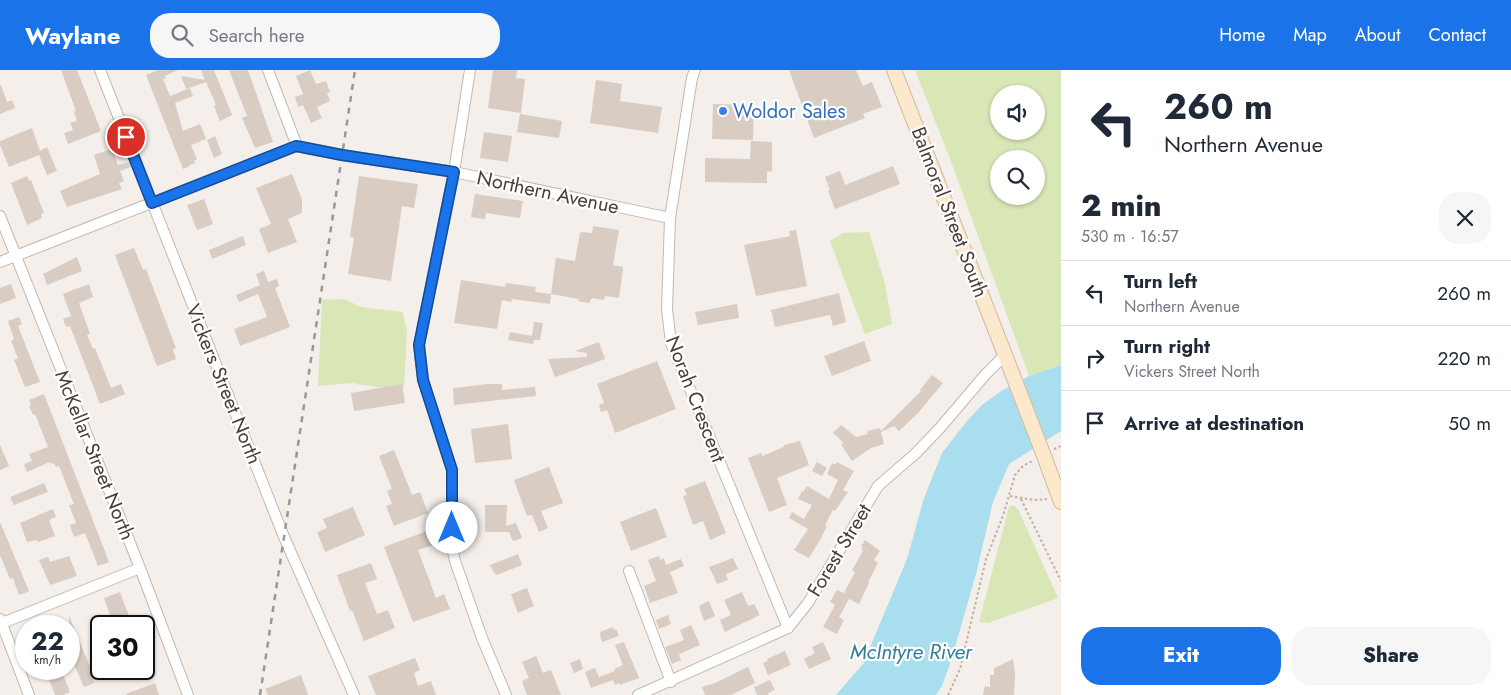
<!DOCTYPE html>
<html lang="en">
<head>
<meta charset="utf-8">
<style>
	:root { --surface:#fff; --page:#f6f6f7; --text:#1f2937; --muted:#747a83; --line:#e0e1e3; --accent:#1a73e8 }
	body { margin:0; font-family:Jost,sans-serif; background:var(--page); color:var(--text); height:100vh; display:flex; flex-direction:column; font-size:19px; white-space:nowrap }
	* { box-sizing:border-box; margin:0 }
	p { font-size:16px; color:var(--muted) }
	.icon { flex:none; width:28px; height:28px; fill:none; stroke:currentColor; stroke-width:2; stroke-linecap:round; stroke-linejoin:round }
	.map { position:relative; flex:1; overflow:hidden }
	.panel { display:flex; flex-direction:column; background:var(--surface); width:450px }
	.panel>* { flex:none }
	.guide { background:#fff; color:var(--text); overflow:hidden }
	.buttons { position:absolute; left:990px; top:15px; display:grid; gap:10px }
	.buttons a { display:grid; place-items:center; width:55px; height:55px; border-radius:50%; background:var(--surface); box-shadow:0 1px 4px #0004; font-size:25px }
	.speed { position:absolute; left:15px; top:545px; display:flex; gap:10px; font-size:25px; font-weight:700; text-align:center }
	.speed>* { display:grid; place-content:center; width:65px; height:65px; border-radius:50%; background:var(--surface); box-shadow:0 1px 4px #0004; line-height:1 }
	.speed small { font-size:12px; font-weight:400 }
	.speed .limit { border:2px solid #111; border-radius:8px; background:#fff; color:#111 }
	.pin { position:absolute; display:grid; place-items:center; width:42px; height:42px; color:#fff; margin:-21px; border:2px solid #fff; border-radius:50%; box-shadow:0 1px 5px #0007 }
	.me { position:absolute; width:55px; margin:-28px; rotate:0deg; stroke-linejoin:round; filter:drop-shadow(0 0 4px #0008) }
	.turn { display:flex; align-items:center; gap:18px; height:105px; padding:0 20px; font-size:22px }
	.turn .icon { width:65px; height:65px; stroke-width:2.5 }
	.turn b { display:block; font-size:35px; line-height:42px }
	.round { display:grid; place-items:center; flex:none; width:52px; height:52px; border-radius:20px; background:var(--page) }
	.headline { display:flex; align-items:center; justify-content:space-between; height:85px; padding:0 20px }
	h1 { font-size:30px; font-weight:800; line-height:38px }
	.action { display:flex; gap:10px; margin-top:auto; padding:10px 20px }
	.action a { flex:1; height:58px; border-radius:20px; background:var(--accent); color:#fff; font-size:20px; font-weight:800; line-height:58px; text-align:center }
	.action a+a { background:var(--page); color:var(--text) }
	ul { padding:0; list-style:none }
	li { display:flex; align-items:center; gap:15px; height:65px; padding:0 20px; border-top:1px solid var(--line) }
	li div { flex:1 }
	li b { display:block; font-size:19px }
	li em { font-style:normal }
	header { display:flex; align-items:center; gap:30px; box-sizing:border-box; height:70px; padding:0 25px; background:var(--accent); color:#fff }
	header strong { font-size:24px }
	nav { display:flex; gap:28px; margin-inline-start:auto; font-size:18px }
	.search { width:350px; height:45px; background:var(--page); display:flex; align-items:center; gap:12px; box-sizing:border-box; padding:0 18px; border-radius:20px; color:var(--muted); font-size:19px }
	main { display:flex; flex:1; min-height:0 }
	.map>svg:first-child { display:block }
	.green { fill:#d9e6b5; fill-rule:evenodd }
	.water { fill:#a9deee }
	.building { fill:#d8ccc3 }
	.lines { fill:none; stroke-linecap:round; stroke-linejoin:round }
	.street-casing { stroke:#c3b8b0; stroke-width:12 }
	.secondary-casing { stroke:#d2ba9b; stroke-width:16 }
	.path { stroke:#c1af9f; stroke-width:2; stroke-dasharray:2.5 2.5; stroke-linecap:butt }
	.street { stroke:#fff; stroke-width:10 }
	.secondary { stroke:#fce8cc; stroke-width:14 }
	.rail { stroke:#989898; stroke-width:2.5; stroke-dasharray:6 6; stroke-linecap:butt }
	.secondary-bridge-casing { stroke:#d2ba9b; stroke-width:16; stroke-linecap:butt }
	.secondary-bridge { stroke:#fce8cc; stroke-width:14 }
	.route-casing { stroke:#114b97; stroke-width:12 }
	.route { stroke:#1a73e8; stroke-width:9 }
	.shop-dot { fill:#3f7fe0; stroke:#fff; stroke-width:2 }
	.labels { text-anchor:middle; stroke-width:4.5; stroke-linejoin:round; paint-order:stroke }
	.shop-label { font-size:20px; fill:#366cbe; stroke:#fff; text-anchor:start }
	.street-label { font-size:20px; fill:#483f38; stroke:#fff }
	.water-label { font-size:21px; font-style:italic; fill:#307f98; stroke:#fff }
</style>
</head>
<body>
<header>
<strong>Waylane</strong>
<div class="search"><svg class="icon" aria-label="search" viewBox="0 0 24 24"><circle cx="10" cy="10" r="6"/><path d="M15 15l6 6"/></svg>Search here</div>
<nav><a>Home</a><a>Map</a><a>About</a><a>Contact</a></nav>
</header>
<main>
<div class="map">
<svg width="1061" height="625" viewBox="0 0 1061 625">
	<rect width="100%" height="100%" fill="#f4efea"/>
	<path class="green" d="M915 0H1061V295L1029 306 949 86ZM999 24H1036V61H999ZM999 89H1036V126H999Z
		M869 162 885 214 892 254 865 264 830 171 843 163Z
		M344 229 361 237 403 242 407 262 404 317 396 320 352 313 318 316 322 230Z
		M1013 435 1018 439 1058 528 988 553 979 552 1009 437Z"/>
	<path class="water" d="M1061 295V361L1009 394 993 432 976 504 951 591 942 616 936 625H836L863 594 907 489 924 428 942 383 967 351 982 335 1001 321 1029 306Z"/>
	<path class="building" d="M61 0H77L101 61 68 74 64 63 73 60 70 53 77 51 74 42 76 41Z
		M158 0H178L165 6 166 8 163 9 170 26 190 18 193 26 175 33 183 61 200 54 206 69 191 75 197 89 194 91 195 93 189 95 190 96 183 99 146 5Z
		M201 0H214L232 45 220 51 214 36 216 35 206 12 186 19 181 6 205 10Z
		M229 0H248L273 72 255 78 242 48 247 46Z
		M310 0 316 14 326 11 330 22 327 23 330 31 317 37 322 48 311 53 303 35 298 37 295 27 303 24 296 6Z
		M493 0H517L516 8 525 9 521 43 488 38Z
		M789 0H856L863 16 872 12 882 37 863 44 865 48 814 68Z
		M596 10 622 14 620 31 662 37 658 63 590 53Z
		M1 15 7 32 12 30 15 38 0 44V16Z
		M713 34 754 35 753 70 712 69Z
		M520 44 562 51 559 68 517 62Z
		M32 58 40 81 47 77 57 101 47 105 39 85 9 97 0 75V71Z
		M484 62 512 66 508 92 480 88Z
		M215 66 222 84 214 88 207 70Z
		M751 71 772 72V102L767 101V113L705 112V88L750 89Z
		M112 79 118 95 129 92 131 97 120 101 124 111 119 113 122 119 67 137 60 121 100 104 94 85Z
		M893 96 900 114 835 139 828 121 830 120 825 107 840 101 845 115Z
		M292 104 302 129V143L288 149 297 172 268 183 259 159 271 154 256 118Z
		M27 106 29 111 31 110 44 143 41 144 42 148 27 155 11 113Z
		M359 106 418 114 414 138 402 136 391 211 348 204 354 168 350 167Z
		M475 124 523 131 520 148 486 143 485 149 471 147Z
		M204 129 213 154 197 160 187 135Z
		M593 156 619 160 613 195 623 197V199L619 228 605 226 604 230 592 228 589 233 578 231 579 229 551 224 550 234 512 229 511 232 502 230 497 259 454 253 461 210 505 217 506 213 536 217 535 222 551 224 556 188 575 191 580 163 582 162 592 163Z
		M796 160 807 216 756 226 744 175 790 166 789 161Z
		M243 166 246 175 212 189 209 180Z
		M134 178 143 200 146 199 176 278 173 280 176 289 157 296 115 185Z
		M77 187 82 201 47 215 43 204Z
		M264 201 268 212 277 209 279 216 275 218 290 257 240 276 234 259 267 247 258 224 239 232 236 225 260 215 256 204Z
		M11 214 16 228 0 234V218Z
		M89 214 93 227 79 233 90 264 87 265 93 279 95 278 111 318 121 314 125 324 100 334 70 256 66 257 63 249 71 246 63 224Z
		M839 223 846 252 833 256 830 245 775 257 771 240Z
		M737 234 739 248 698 255 695 242Z
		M19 247 22 254 18 256 40 312 25 317 14 290 18 288 11 271 14 269 8 251Z
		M534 252 543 253 540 270H534L533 274 508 270 510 262 532 266Z
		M864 271 871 291 832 306 824 286Z
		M599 272 605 289 555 307 548 289 587 287V283L575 281Z
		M657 291 676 339 615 363 607 340 601 342 599 335 604 333 597 314Z
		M932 305 943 313 918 343 899 361 894 356 881 362 884 374 871 378 852 391 841 374 844 373 833 363 841 355 856 367 868 364 867 361 880 358 881 361 922 320 919 321Z
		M402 314 405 333 354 341 351 323Z
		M488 314H502V320L535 317 536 326 454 335 453 319 454 318Z
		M44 324 109 492 98 496 85 463 74 467 70 455 76 453 69 435 74 434 59 396 56 397 54 393 51 394 50 392 27 402 24 394 32 391 29 384 48 377 35 344 33 345 29 336 31 335 29 330Z
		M508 354 512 389 475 393 471 359Z
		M800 371 809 395 777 408 787 435 769 442 748 388 761 383 762 386 784 377V375Z
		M0 375 9 396 0 400Z
		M394 380 412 425 420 422 428 443 394 456 386 436 392 434 387 421 392 419 379 386Z
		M817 392 827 398 822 406 812 401Z
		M837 392 854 401 843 420 848 422 835 441 833 440 825 455 827 456 821 468 809 488 794 480 808 459 789 448 792 442 804 449 812 435 798 429 802 421 803 422 807 416 829 429 838 410 827 404 832 393 835 395Z
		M549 397 563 433 541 441 548 458 539 462 532 445 527 446 514 410Z
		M705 411 726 463 710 470 703 451 693 455 683 426 687 425 684 419Z
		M44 413 48 422 14 435 10 427Z
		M485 435H507L506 456 516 453 522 468 513 471 509 462H485Z
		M353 437 365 465 325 482 317 462 327 458 323 449Z
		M656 438 667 467 631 481 620 452Z
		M53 439 56 447 49 450 55 466 38 472 37 470 27 472 20 453Z
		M0 452 29 521 19 525 13 508 10 509 0 485Z
		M427 461 433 475 418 480 436 528 444 524 450 539 413 552 384 477Z
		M865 470 880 481 874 490 878 493 868 512 869 513 859 534 849 529 839 547 844 550 837 564 823 557 835 535 830 532 837 520 844 523 855 502 852 500 863 481 861 479 863 477 861 476Z
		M518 484 522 495 497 505 494 503 490 495Z
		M69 486 77 506 50 515 39 490 48 487 50 492Z
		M659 486 660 490 664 488 666 495 681 489 684 496 670 502 678 523 650 533 644 516 656 511 648 490Z
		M733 488 738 499 726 504 728 510 717 514 709 497Z
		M371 493 377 509 365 513 377 544 388 540 395 558 364 571 352 540 350 541 337 505Z
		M527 518 534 536 518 543 511 524Z
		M120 522 122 528 133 556H114L104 528Z
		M742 522 748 536 754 534 760 545 725 562 720 550 731 545 724 530Z
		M709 531 715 546 704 551 699 536Z
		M668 545 671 554 659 559 656 550Z
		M69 546 91 599 89 600 94 613 84 617 74 594 76 593 69 574Z
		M691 555 700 575 679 584 681 590 672 594 665 577 684 570 680 560Z
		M613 557 614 560 616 559 619 566 602 572 600 565H601L600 562Z
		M624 572 639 608 620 615 619 613 615 615 613 610 591 618 585 602 595 598 599 607 615 601 614 599 623 595 615 575Z
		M823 572 831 589 809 599 804 589 815 583 812 577Z
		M785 581 791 595 768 605 763 593 768 591 767 589Z
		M536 586 543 603 551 600 561 625H527L522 611 529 608 522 592Z
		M415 588 420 600 414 603 418 616 431 611 436 625H376L368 606Z
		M580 589 583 599 574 603 570 593Z
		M1013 589 1015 604 1014 625H983L985 616 990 617V605H994V598Z
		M748 597 755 613 731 625H705L702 617 715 613Z
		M45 599H61L70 622 63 625H55Z
		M301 605 308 625H268L265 619Z
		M770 610 775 620 768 623 769 625H757L754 617Z
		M155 613 159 625H126V624Z"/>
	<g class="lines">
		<g class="street-casing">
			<path id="street" d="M100 0 284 467 354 625
				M268 0 297 76
				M470 0 454 102 419 275 423 310 452 400V477L455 491 482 568 506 625
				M695 0 692 8 670 148 667 239 671 273 788 558
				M0 146 140 498 188 625
				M0 192 297 76 342 85 454 102 670 148
				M629 501 671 612
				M0 549 29 625
				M0 554 140 498
				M638 625 788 558 808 533 878 416 915 384 940 358 985 305 1005 285"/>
		</g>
		<g class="secondary-casing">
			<path id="secondary" d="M894 0 1014 308
				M1044 386 1061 432"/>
		</g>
		<path class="path" d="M1054 379 1061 376
			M1010 426 1034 430 1049 429
			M1021 429 1061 511
			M948 625 960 599 986 489 1003 446 1015 405 1023 396 1034 390"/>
		<use href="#street" class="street"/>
		<use href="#secondary" class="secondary"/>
		<path class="rail" d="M260 625 355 0"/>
		<g class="secondary-bridge-casing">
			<path id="secondary-bridge" d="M1014 308 1044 386"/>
		</g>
		<use href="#secondary-bridge" class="secondary-bridge"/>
	</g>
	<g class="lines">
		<g class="route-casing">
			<path id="route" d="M126 67 152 133 296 76 342 85 454 102 419 275 423 310 452 400V458"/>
		</g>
		<use href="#route" class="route"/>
	</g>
	<circle class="shop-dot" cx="723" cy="41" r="5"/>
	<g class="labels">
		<g class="shop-label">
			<text x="733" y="48">Woldor Sales</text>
		</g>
		<g class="street-label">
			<text transform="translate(548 122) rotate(12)" y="7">Northern Avenue</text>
			<text transform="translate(950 142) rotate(69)" y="7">Balmoral Street South</text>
			<text transform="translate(224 314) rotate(68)" y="7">Vickers Street North</text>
			<text transform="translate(696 329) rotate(69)" y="7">Norah Crescent</text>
			<text transform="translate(95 385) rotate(68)" y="7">McKellar Street North</text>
			<text transform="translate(839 480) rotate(-59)" y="7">Forest Street</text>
		</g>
		<g class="water-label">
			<text x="911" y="589">McIntyre River</text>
		</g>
	</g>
</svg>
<div class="buttons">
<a><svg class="icon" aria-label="sound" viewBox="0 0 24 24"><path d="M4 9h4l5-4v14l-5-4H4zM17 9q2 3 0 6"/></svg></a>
<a><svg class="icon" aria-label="search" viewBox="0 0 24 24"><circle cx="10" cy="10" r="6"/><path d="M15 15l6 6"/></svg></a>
</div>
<div class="speed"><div>22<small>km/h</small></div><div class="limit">30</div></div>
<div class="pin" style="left:126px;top:67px;background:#d93025"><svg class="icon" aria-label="arrive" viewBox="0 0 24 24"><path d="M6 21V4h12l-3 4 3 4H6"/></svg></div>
<svg class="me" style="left:452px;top:458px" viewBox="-20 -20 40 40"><circle r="19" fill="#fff"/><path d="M0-13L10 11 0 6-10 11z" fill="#1a73e8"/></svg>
</div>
<section class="panel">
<div class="guide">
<div class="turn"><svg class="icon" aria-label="left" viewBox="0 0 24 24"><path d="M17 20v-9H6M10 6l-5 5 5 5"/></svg><div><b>260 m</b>Northern Avenue</div></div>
</div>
<div class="headline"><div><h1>2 min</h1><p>530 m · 16:57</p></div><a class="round"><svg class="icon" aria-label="close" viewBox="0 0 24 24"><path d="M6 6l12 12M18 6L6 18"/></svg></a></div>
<ul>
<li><svg class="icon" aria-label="left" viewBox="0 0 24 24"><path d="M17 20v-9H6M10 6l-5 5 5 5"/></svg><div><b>Turn left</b><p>Northern Avenue</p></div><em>260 m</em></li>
<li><svg class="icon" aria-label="right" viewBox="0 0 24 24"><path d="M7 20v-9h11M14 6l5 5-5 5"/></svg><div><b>Turn right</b><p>Vickers Street North</p></div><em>220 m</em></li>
<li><svg class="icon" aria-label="arrive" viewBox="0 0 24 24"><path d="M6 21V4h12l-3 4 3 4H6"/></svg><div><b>Arrive at destination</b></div><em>50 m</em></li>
</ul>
<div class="action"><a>Exit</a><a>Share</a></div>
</section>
</main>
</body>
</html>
